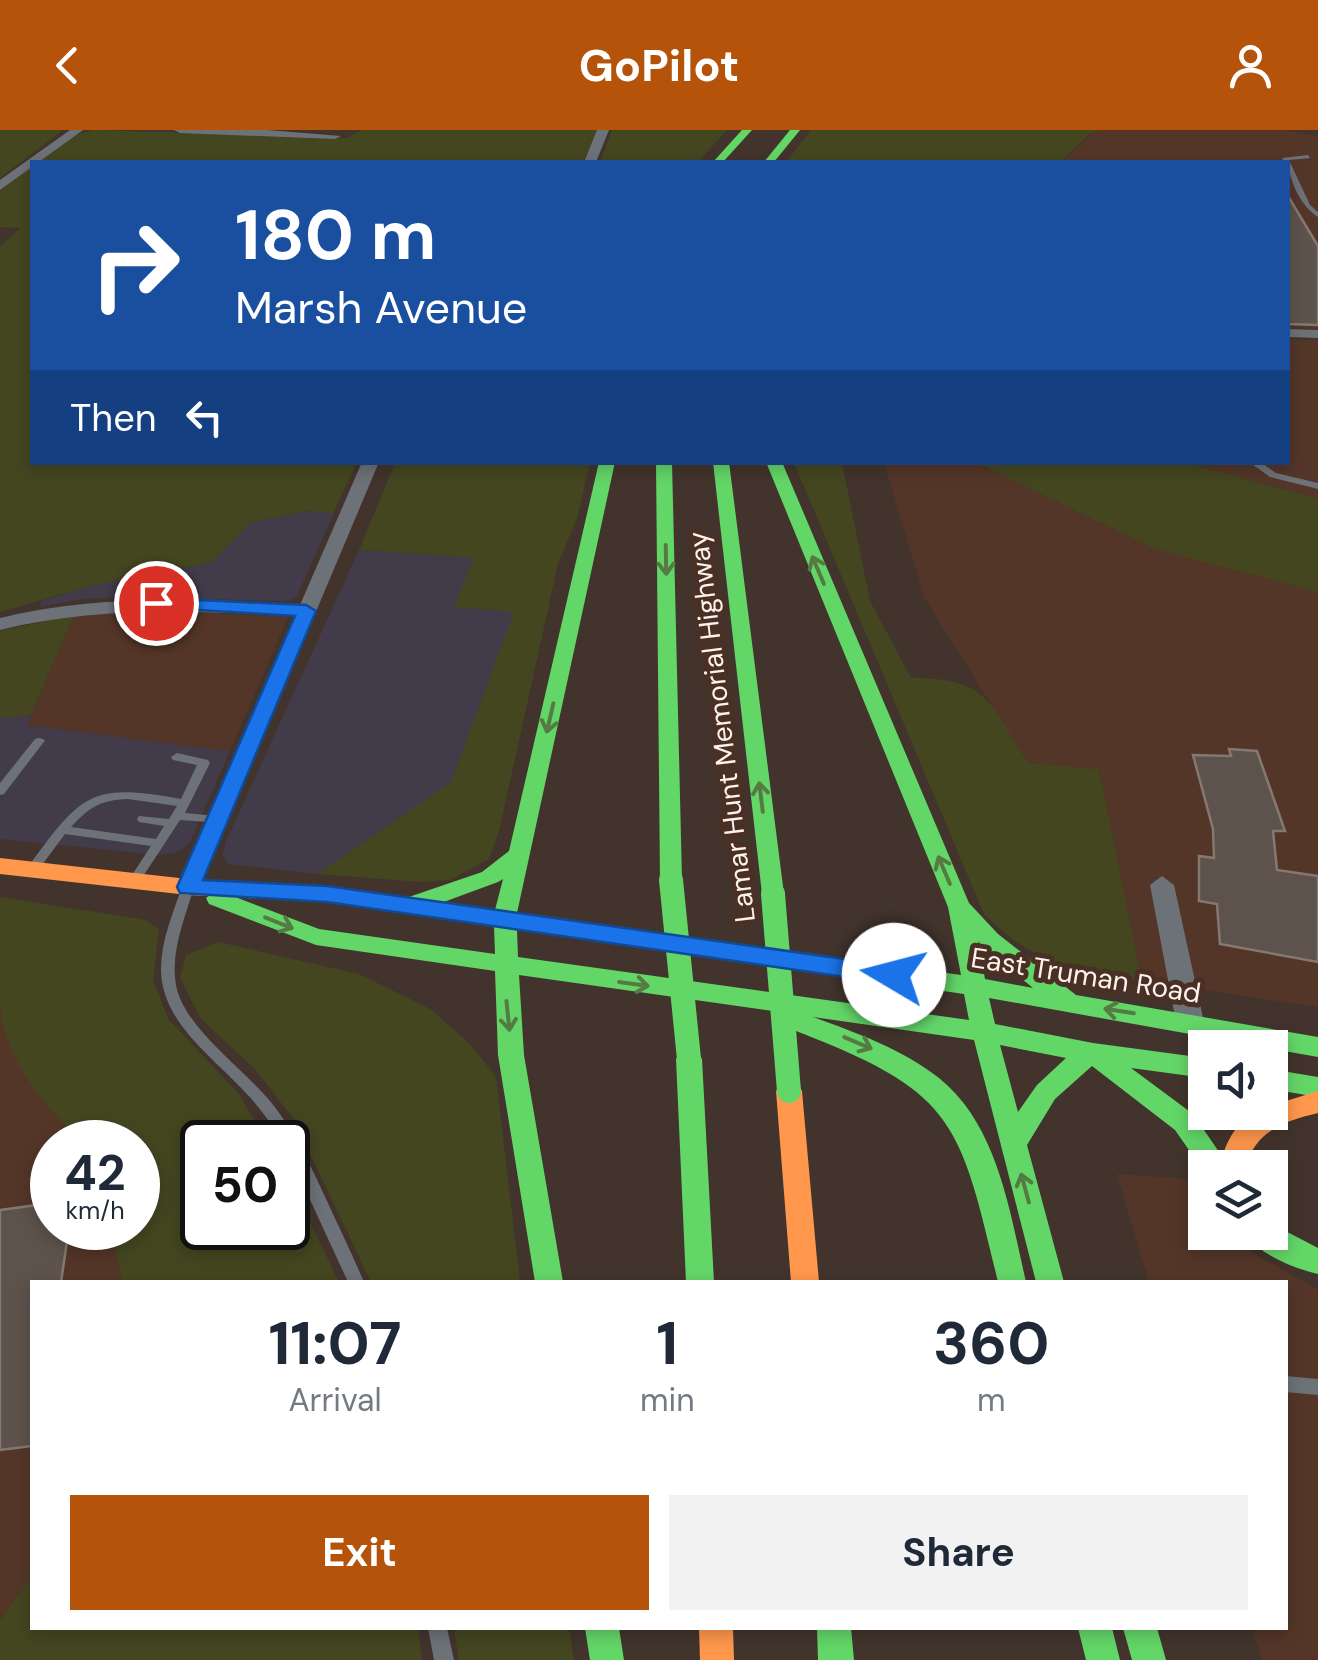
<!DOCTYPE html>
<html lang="en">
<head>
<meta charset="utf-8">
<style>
	:root { --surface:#fff; --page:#f2f2f3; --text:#1f2937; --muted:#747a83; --accent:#b45309 }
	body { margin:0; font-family:"DM Sans",sans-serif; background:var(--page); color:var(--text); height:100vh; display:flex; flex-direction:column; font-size:38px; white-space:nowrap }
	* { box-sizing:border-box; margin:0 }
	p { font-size:32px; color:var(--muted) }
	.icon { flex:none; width:55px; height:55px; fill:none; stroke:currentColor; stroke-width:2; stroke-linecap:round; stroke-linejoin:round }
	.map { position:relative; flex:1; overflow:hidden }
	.side { position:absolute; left:30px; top:1150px; width:1258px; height:350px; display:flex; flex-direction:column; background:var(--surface); border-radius:0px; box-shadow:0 5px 15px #0003 }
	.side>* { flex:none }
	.guide { position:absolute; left:30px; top:30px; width:1260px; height:305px; border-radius:0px; box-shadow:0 5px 15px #0003; background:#1a4fa0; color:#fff; overflow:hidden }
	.fabs { position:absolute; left:1188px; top:900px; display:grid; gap:20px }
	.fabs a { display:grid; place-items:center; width:100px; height:100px; border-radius:0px; background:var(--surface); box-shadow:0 5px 15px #0003; font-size:50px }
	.speed { position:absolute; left:30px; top:990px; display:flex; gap:20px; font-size:50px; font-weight:700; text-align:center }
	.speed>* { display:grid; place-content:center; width:130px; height:130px; border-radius:50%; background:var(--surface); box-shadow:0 5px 15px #0003; line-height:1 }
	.speed small { font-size:25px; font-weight:400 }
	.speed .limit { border:5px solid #111; border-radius:15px; background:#fff; color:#111 }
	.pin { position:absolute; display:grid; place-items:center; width:85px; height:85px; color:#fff; margin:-42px; border:5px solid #fff; border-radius:50%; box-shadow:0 2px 10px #0007 }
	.me { position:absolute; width:110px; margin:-55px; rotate:278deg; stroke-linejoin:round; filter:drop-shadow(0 0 8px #0008) }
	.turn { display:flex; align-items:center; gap:35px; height:210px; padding:0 40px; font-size:45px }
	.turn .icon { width:130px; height:130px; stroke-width:2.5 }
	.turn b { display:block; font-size:70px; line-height:85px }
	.then { display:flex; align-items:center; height:95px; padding:0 40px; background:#0003; gap:20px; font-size:38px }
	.eta { display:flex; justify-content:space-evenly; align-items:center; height:170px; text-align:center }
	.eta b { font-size:60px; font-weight:700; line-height:70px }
	.cta { display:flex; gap:20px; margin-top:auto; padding:20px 40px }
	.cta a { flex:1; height:115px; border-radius:0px; background:var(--accent); color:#fff; font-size:40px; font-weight:700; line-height:115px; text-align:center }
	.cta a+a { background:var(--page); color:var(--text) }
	header { display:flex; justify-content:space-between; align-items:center; height:130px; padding:0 40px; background:var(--accent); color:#fff; font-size:45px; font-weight:700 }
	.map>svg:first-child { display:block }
	.commercial { fill:#423b49 }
	.built { fill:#533628 }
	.green { fill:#444620 }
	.building { fill:#5e524c; stroke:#857871; stroke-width:2.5 }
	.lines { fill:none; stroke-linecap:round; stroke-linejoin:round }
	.lane { fill:#6d7278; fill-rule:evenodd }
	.street { fill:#6d7278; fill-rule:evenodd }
	.fast { fill:#63d668; fill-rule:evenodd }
	.slow { fill:#ff974d; fill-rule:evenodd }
	.fast-bridge { stroke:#63d668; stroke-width:24 }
	.oneway { stroke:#557b43 }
	.route { fill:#1a73e8; stroke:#114b97; stroke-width:2.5 }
	.labels { text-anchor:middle; stroke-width:10; stroke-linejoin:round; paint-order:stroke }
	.street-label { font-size:28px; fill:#fdf2ee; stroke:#4a3024 }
</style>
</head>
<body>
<header><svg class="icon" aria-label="back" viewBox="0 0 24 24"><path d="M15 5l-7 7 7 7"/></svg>GoPilot<svg class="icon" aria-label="person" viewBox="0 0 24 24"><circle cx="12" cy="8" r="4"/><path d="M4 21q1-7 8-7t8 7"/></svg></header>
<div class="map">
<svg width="1318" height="1530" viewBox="0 0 1318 1530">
	<rect width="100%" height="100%" fill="#42342c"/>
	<path class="commercial" d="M307 381 334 383 297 466 288 471 126 467 81 469 40 477 41 471 93 455 212 432 252 392Z
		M359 420 475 428 515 482 452 652 318 744 229 734 222 726 226 711Z
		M31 585 27 595 230 621 189 714 178 722 158 725 0 709V588Z"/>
	<path class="built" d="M1097 0H1283L1318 6V199L1288 198V32H1061Z
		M1288 209 1318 210V369L1187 333 1288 332Z
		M884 333H977L1155 419 1318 459V877L1142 851 1099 639 1028 633 925 469Z
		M164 481 288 487 230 621 27 595 74 485Z
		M0 881 65 997 82 1012H52V1098H111L122 1152H32V1445L0 1491Z
		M1117 1044 1205 1050V1102L1237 1103 1252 1123 1318 1159V1530H1262L1252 1498H1285V1152H1149Z"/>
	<path class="green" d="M0 0H63L0 48Z
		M94 0 347 8 361 0H598L583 32H38L77 4Z
		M612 0H727L698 32H600Z
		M811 0H1100L1089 5 1061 32H786Z
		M32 36V332L357 333 333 383 307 381 252 392 212 432 93 455 0 482V117L20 98 0 97V61Z
		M395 333H590L577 388 558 434 499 701 489 729 450 750 421 752 318 744 451 652 514 482 454 477 474 428 359 420Z
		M794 333H842L870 471 911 548C989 548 990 573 1028 633L1099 639 1142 851C1073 838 1036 836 984 784Z
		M977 333H1187L1318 369V462L1155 419Z
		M74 485 31 585 0 588V501Z
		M0 767 146 790 159 799 153 850 169 890 239 964 267 1012H202V1098H288V1047L339 1152H122L111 1098H138V1012H82C45 978 4 927 0 876 0 840 0 803 0 767Z
		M218 812 359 844 430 879 471 915 496 947 520 1152H371L293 988 254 938 201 889 180 848 186 825Z
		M32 1445V1498H418L422 1530H0V1491Z
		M454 1498H569L574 1530H459Z"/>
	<path class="building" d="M1288 66 1318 116V195L1288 194Z
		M1229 619 1257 621 1285 701H1273L1277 740 1318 746V832L1220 814 1217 774 1199 771V726L1214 728 1213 699 1193 625 1231 626Z
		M52 1073V1098H69L61 1152H32V1316L0 1320V1080Z"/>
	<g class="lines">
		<path class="lane" d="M1308 25 1310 28 1289 30 1310 75 1318 82V87C1301 76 1290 53 1288 32H1284L1282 28Z
			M1249 332H1260L1276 343 1318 353V359L1270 347Z
			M39 608 43 609 45 611 43 613 4 664 0 665V653L35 609Z
			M177 623 208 630 210 633 185 683 217 686 221 687 223 690 221 693 180 690 138 754 134 755 128 751 151 716 65 704 36 743H28L26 740 28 737C81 665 89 652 181 669L197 635 173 630 171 627ZM128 669 177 676 169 689 139 686 137 689 139 692 164 696 156 709 71 697C90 677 100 670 128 669Z
			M188 753 194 757C185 788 170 822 176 855 184 900 250 942 277 980 300 1011 316 1047 332 1082 343 1105 354 1129 364 1152H348L288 1022V1012H282C272 994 260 978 246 963 213 927 161 892 161 839 161 811 173 783 182 757Z
			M1285 1246 1318 1249V1265L1285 1262Z
			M428 1498H447L454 1530H434Z"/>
		<path class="street" d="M70 0H83L0 60V50Z
			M174 0H267L341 6 335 9 180 3Z
			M597 0H609L596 32H584Z
			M1288 199 1318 200V208L1288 207Z
			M362 332H379L200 757 197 763H179L176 757 295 486C195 481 98 476 0 500V488C100 464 198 469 300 475Z
			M1162 746 1174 755 1204 892 1200 899 1190 903 1180 899 1176 892 1150 755Z"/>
		<path class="fast" d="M742 0H752L723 32H713Z
			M790 0H800L774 32H764Z
			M599 332H615L517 783 961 845 948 777 766 332H782L969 773 998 804 1076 865 1318 907V927L989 868 995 894 1093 913 1205 928V948L1131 938 1193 984 1230 1038H1205V1043L1175 1000 1092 936 1055 969 1027 1015 1064 1152H1036L974 910 813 887C857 903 902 919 939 948 998 995 1010 1083 1026 1152H998C959 988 955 962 791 899L788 892 794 884 519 845 524 925 563 1152H535L498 925 495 841 316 815 209 774 206 768 217 760 319 799 495 824 494 796 408 784 397 776 400 770 482 742 509 721ZM503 749 495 780 441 773 498 752ZM517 800 964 864 969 890 518 827ZM978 811 982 816 1033 858 985 849ZM1000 915 1066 928 1037 955 1018 982Z
			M656 332H672L682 750 671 758 660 750Z
			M713 332H729L784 764 773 772 762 764Z
			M689 919 698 922 702 929 714 1152H686L676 929 680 922Z
			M1270 939 1318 947V967L1270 959Z
			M1270 1093 1318 1118V1144C1296 1139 1256 1124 1246 1102H1270Z
			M585 1498H619L624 1530H590Z
			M817 1498H851L854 1530H818Z
			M1078 1498H1112L1120 1530H1086Z
			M1123 1498H1157L1166 1530H1132Z"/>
		<path class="slow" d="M0 728 188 749 327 756 408 768 419 776 408 784 327 772 188 765 0 744Z
			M789 951 798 954 802 961 819 1152H791L776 961 780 954Z
			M1318 961V983C1285 991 1254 1001 1246 1038H1219C1226 1010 1239 982 1270 982V976Z
			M699 1498H733L734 1530H700Z"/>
		<path class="fast-bridge" d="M671 750 689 929
			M773 764 789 961"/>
	</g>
	<defs><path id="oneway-shaft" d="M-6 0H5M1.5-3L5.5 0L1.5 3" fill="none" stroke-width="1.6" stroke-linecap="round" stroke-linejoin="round" transform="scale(2.5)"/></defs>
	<g class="oneway">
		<use href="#oneway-shaft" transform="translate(666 430) rotate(89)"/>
		<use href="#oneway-shaft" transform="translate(818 440) rotate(-113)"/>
		<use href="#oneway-shaft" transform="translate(550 588) rotate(103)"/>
		<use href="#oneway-shaft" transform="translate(761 667) rotate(-97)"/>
		<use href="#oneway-shaft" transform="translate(944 740) rotate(-113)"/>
		<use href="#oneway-shaft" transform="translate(279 793) rotate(22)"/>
		<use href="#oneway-shaft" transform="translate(634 854) rotate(8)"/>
		<use href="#oneway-shaft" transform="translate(1119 881) rotate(-171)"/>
		<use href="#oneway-shaft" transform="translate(508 886) rotate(84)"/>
		<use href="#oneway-shaft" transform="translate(858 913) rotate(23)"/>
		<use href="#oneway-shaft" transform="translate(1025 1058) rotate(-105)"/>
	</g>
	<path class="route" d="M156 468 306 475 316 481 203 750 327 756 894 836 906 845 894 854 327 772 180 763 177 757 295 486 149 477 147 473Z"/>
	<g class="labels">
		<g class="street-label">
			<text transform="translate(721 597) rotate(-97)" y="10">Lamar Hunt Memorial Highway</text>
			<text transform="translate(1086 845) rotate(9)" y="10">East Truman Road</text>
		</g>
	</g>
</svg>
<div class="fabs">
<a><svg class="icon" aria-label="sound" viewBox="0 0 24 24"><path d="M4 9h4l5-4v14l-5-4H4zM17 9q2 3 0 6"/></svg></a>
<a><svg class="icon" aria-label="layers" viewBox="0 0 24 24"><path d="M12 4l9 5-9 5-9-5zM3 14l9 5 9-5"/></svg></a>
</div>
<div class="speed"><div>42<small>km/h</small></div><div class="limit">50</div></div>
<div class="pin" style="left:156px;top:473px;background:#d93025"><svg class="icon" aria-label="arrive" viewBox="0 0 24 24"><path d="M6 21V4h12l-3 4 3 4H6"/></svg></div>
<svg class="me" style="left:894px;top:845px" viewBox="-20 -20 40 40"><circle r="19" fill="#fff"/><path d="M0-13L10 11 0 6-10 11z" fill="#1a73e8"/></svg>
<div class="guide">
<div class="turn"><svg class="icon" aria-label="right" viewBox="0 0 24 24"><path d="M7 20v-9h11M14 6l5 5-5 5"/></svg><div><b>180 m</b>Marsh Avenue</div></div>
<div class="then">Then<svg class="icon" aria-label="left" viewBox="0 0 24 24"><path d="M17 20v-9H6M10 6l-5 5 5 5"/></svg></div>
</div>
<section class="side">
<div class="eta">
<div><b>11:07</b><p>Arrival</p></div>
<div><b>1</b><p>min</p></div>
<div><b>360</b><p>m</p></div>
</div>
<div class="cta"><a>Exit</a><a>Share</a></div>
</section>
</div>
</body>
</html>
